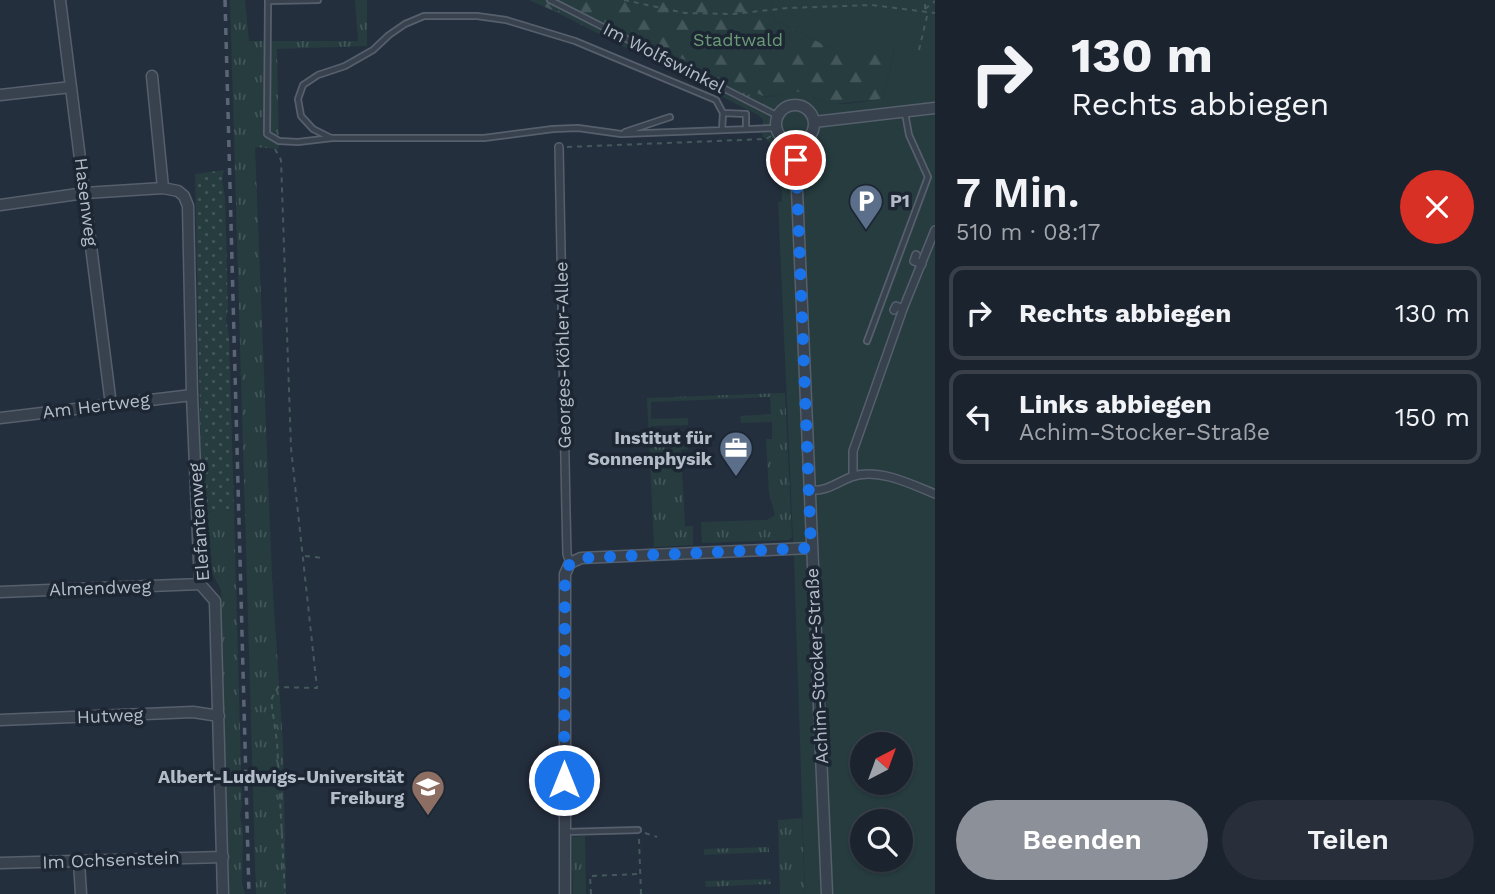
<!DOCTYPE html>
<html lang="de">
<head>
<meta charset="utf-8">
<style>
	:root { --surface:#1b232e; --page:#282f3a; --text:#f1f3f6; --muted:#a0a4aa; --line:#39404a; --accent:#8c9099 }
	body { margin:0; font-family:"Work Sans",sans-serif; background:var(--page); color:var(--text); height:100vh; display:flex; flex-direction:column; font-size:26px; white-space:nowrap }
	* { box-sizing:border-box; margin:0 }
	p { font-size:23px; color:var(--muted) }
	.icon { flex:none; width:38px; height:38px; fill:none; stroke:currentColor; stroke-width:2; stroke-linecap:round; stroke-linejoin:round }
	.map { position:relative; flex:1; overflow:hidden }
	.panel { display:flex; flex-direction:column; background:var(--surface); width:560px }
	.panel>* { flex:none }
	.hud { background:#1b232e; color:var(--text); overflow:hidden }
	.needle { width:46px; rotate:41deg }
	.buttons { position:absolute; left:850px; top:732px; display:grid; gap:14px }
	.buttons a { display:grid; place-items:center; width:63px; height:63px; border-radius:50%; background:var(--surface); box-shadow:0 2px 5px #0004,0 0 0 2px var(--line); font-size:35px }
	.pin { position:absolute; display:grid; place-items:center; width:60px; height:60px; color:#fff; margin:-30px; border:4px solid #fff; border-radius:50%; box-shadow:0 2px 7px #0007 }
	.me { position:absolute; width:77px; margin:-38px; rotate:0deg; stroke-linejoin:round; filter:drop-shadow(0 0 5px #0008) }
	.turn { display:flex; align-items:center; gap:24px; height:147px; padding:0 21px; font-size:32px }
	.turn .icon { width:91px; height:91px; stroke-width:2.5 }
	.turn b { display:block; font-size:49px; line-height:60px }
	.round { display:grid; place-items:center; flex:none; width:74px; height:74px; border-radius:37px; background:var(--page) }
	.summary { display:flex; align-items:center; justify-content:space-between; height:119px; padding:0 21px }
	h1 { font-size:42px; font-weight:600; line-height:52px }
	.button { display:flex; gap:14px; margin-top:auto; padding:14px 21px }
	.button a { flex:1; height:80px; border-radius:42px; background:var(--accent); color:#fff; font-size:28px; font-weight:600; line-height:80px; text-align:center }
	.button a+a { background:var(--page); color:var(--text) }
	ul { padding:0; list-style:none }
	li { display:flex; align-items:center; gap:21px; height:94px; margin:0 14px 10px; padding:0 7px; border:4px solid var(--line); border-radius:14px }
	li div { flex:1 }
	li b { display:block; font-size:26px }
	li em { font-style:normal }
	main { display:flex; flex:1; min-height:0 }
	.map>svg:first-child { display:block }
	.grass { fill:url(#grass-tufts) }
	.forest { fill:url(#forest-firs) }
	.park { fill:#263c3f; fill-rule:evenodd }
	.garden { fill:url(#garden-dots) }
	.lines { fill:none; stroke-linecap:round; stroke-linejoin:round }
	.service-casing { stroke:#565f6c; stroke-width:8 }
	.pedestrian-casing { stroke:#565f6c; stroke-width:10 }
	.minor-casing { stroke:#565f6c; stroke-width:13 }
	.path { stroke:#44595c; stroke-width:2; stroke-dasharray:5 5; stroke-linecap:butt }
	.service { stroke:#38414e; stroke-width:4.5 }
	.pedestrian { stroke:#38414e; stroke-width:7 }
	.minor { stroke:#38414e; stroke-width:10 }
	.rail { stroke:#5a6575; stroke-width:3.5; stroke-dasharray:7 7; stroke-linecap:butt }
	.route { stroke:#1a73e8; stroke-width:12; stroke-dasharray:0 21.6 }
	.labels { text-anchor:middle; stroke-width:7; stroke-linejoin:round; paint-order:stroke }
	.park-label { font-size:18px; fill:#6b9a76; stroke:#1d2633 }
	.street-label { font-size:18px; fill:#b4bcc9; stroke:#1d2633 }
	.poi-label { font-size:18px; font-weight:bold; fill:#b4bcc9; stroke:#1d2633; text-anchor:end }
</style>
</head>
<body>
<main>
<div class="map">
<svg width="935" height="894" viewBox="0 0 935 894">
	<defs>
		<pattern id="grass-tufts" width="24" height="20" patternUnits="userSpaceOnUse" patternTransform="scale(1.75)"><rect width="24" height="20" fill="#263c3f"/><path d="M3 7l-1-3M5 7V3M7 7l1-3M15 17l-1-3M17 17v-4M19 17l1-3" fill="none" stroke="#435659"/></pattern>
		<pattern id="forest-firs" width="22" height="20" patternUnits="userSpaceOnUse" patternTransform="scale(1.75)"><rect width="22" height="20" fill="#263c3f"/><path d="M5 1l3.5 6h-7zM16 11l3.5 6h-7z" fill="#435659"/></pattern>
		<pattern id="garden-dots" width="8" height="8" patternUnits="userSpaceOnUse" patternTransform="scale(1.75)"><rect width="8" height="8" fill="#263c3f"/><path d="M2 2h.1M6 6h.1" fill="none" stroke="#435659" stroke-width="1.8" stroke-linecap="round"/></pattern>
	</defs>
	<rect width="100%" height="100%" fill="#242f3e"/>
	<path class="grass" d="M230 0H245L249 41H358L355 0H367V46L277 49 279 149 255 147 272 577 283 745 286 894H256Z
		M575 9 763 96 758 115 554 11Z
		M785 393 792 537 789 540 702 543 701 522 767 520 775 515 769 493 766 439H772V422L741 423 740 416 771 414 770 397 651 402V419L688 418V425L651 426 652 444 689 442 688 449 681 450 685 526H693V545L654 547 647 398Z
		M234 510 242 806 240 815 243 832 242 883 245 894H228L221 590 205 559 202 512Z
		M802 818 805 894H780L778 820Z
		M585 836 586 894H573L572 837Z
		M769 847V852L704 855V849Z
		M770 879 771 884 706 887 705 881Z"/>
	<path class="forest" d="M529 0H771L774 20 835 50 894 49 883 99 835 104 824 103 810 95 763 96 575 9 554 11Z"/>
	<path class="park" d="M771 0H935V894H805L794 562 778 202 782 201C780 176 784 151 762 136L763 120 758 115 763 96C776 99 788 90 802 92 811 94 818 102 827 103 844 106 866 101 883 99L894 50H835L774 20ZM863 744H901V782H863ZM863 821H901V859H863Z"/>
	<path class="garden" d="M224 170 222 180 225 197 228 309 226 319 229 336 234 510 202 512 195 174Z"/>
	<g class="lines">
		<g class="service-casing">
			<path id="service" d="M318 0 268 1 267 134 279 141 298 142 332 138H484L553 129 578 128 621 134 776 128
				M550 0 778 116
				M722 130 723 113 746 114V128
				M625 132 670 117
				M331 138 313 129 301 116 298 99 303 85 318 75 345 66 373 50 389 35 405 24 424 16H477L506 20 575 41 716 100 723 113
				M867 341 928 177 909 135 905 113
				M566 832 638 830"/>
		</g>
		<g class="pedestrian-casing">
			<path id="pedestrian" d="M559 147 566 512 567 554 570 563
				M916 255 914 261 922 264
				M894 310 896 306 903 309
				M853 476V451L903 309 935 230
				M809 490C826 492 836 483 851 477 877 467 911 484 935 494"/>
		</g>
		<g class="minor-casing">
			<path id="minor" d="M60 0 111 405
				M152 76 163 188
				M0 95 71 87
				M776 124a19 19 0 1 1 38 0a19 19 0 1 1-38 0Z
				M814 122 935 108
				M795 143 827 894
				M0 205 85 193 163 188 178 191 184 196 188 206 192 395 200 584 215 601 223 894
				M0 418 192 395
				M0 592 200 584
				M0 720 193 712 219 716
				M79 862 81 894
				M0 863 223 857
				M565 894V574L570 563 581 558 811 548"/>
		</g>
		<path class="path" d="M624 0 685 13 733 14 788 8 872 5 935 13
			M925 9 935 1
			M925 9V0
			M919 50 928 12
			M567 147 766 139 771 136
			M275 149 281 160 291 448 317 688 278 687 271 700 277 742 285 894
			M738 435 739 445
			M305 556 323 558
			M645 833 657 837
			M639 839 641 894
			M591 894 590 876 639 874"/>
		<use href="#service" class="service"/>
		<use href="#pedestrian" class="pedestrian"/>
		<use href="#minor" class="minor"/>
		<path class="rail" d="M225 0 249 894"/>
	</g>
	<g class="lines">
		<path class="route" d="M564 780 565 574 570 563 581 558 811 548 796 160"/>
	</g>
	<defs>
		<g id="parking-pin" transform="scale(1.75)"><path d="M0 17L-7.5 6A9.5 9.5 0 1 1 7.5 6Z" fill="#5c6f8a" stroke="#1d2633"/><path d="M-3.5-5.5H1a3.5 3.5 0 0 1 0 7H-1V5.5H-3.5ZM-1-3.4V-.6H.8a1.4 1.4 0 0 0 0-2.8Z" fill="#fff"/></g>
		<g id="office-pin" transform="scale(1.75)"><path d="M0 17L-7.5 6A9.5 9.5 0 1 1 7.5 6Z" fill="#5c6f8a" stroke="#1d2633"/><path d="M-6-3h4V-5.5h4V-3h4V5H-6ZM-1-4.5V-3h2v-1.5ZM-6 0V1H6V0Z" fill="#fff"/></g>
		<g id="university-pin" transform="scale(1.75)"><path d="M0 17L-7.5 6A9.5 9.5 0 1 1 7.5 6Z" fill="#8d6e63" stroke="#1d2633"/><path d="M0-5L7-2L0 1L-7-2ZM-4 1L0 2.5L4 1V4Q0 6-4 4Z" fill="#fff"/></g>
	</defs>
	<g fill-rule="evenodd">
		<use href="#parking-pin" x="866" y="201"/>
		<use href="#office-pin" x="736" y="448"/>
		<use href="#university-pin" x="428" y="787"/>
	</g>
	<g class="labels">
		<g class="park-label">
			<text x="738" y="46">Stadtwald</text>
		</g>
		<g class="street-label">
			<text transform="translate(664 58) rotate(27)" y="6">Im Wolfswinkel</text>
			<text transform="translate(86 202) rotate(83)" y="6">Hasenweg</text>
			<text transform="translate(563 355) rotate(-91)" y="6">Georges-Köhler-Allee</text>
			<text transform="translate(96 406) rotate(-7)" y="6">Am Hertweg</text>
			<text transform="translate(199 522) rotate(-94)" y="6">Elefantenweg</text>
			<text transform="translate(100 588) rotate(-2)" y="6">Almendweg</text>
			<text transform="translate(817 666) rotate(-93)" y="6">Achim-Stocker-Straße</text>
			<text transform="translate(110 716) rotate(-2)" y="6">Hutweg</text>
			<text transform="translate(111 860) rotate(-2)" y="6">Im Ochsenstein</text>
		</g>
		<g class="poi-label">
			<text x="890" y="207" text-anchor="start">P1</text>
			<text x="712" y="444">Institut für<tspan x="712" dy="21">Sonnenphysik</tspan></text>
			<text x="404" y="783">Albert-Ludwigs-Universität<tspan x="404" dy="21">Freiburg</tspan></text>
		</g>
	</g>
</svg>
<div class="buttons">
<a><svg class="needle" viewBox="-14 -14 28 28"><path d="M0-13l5 13h-10z" fill="#e53935"/><path d="M0 13l5-13h-10z" fill="#a0a4aa"/></svg></a>
<a><svg class="icon" aria-label="search" viewBox="0 0 24 24"><circle cx="10" cy="10" r="6"/><path d="M15 15l6 6"/></svg></a>
</div>
<div class="pin" style="left:796px;top:160px;background:#d93025"><svg class="icon" aria-label="arrive" viewBox="0 0 24 24"><path d="M6 21V4h12l-3 4 3 4H6"/></svg></div>
<svg class="me" style="left:564px;top:780px" viewBox="-20 -20 40 40"><circle r="17" fill="#1a73e8" stroke="#fff" stroke-width="3"/><path d="M0-11L8 9 0 5-8 9z" fill="#fff"/></svg>
</div>
<section class="panel">
<div class="hud">
<div class="turn"><svg class="icon" aria-label="right" viewBox="0 0 24 24"><path d="M7 20v-9h11M14 6l5 5-5 5"/></svg><div><b>130 m</b>Rechts abbiegen</div></div>
</div>
<div class="summary"><div><h1>7 Min.</h1><p>510 m · 08:17</p></div><a class="round" style="background:#d93025;color:#fff"><svg class="icon" aria-label="close" viewBox="0 0 24 24"><path d="M6 6l12 12M18 6L6 18"/></svg></a></div>
<ul>
<li><svg class="icon" aria-label="right" viewBox="0 0 24 24"><path d="M7 20v-9h11M14 6l5 5-5 5"/></svg><div><b>Rechts abbiegen</b></div><em>130 m</em></li>
<li><svg class="icon" aria-label="left" viewBox="0 0 24 24"><path d="M17 20v-9H6M10 6l-5 5 5 5"/></svg><div><b>Links abbiegen</b><p>Achim-Stocker-Straße</p></div><em>150 m</em></li>
</ul>
<div class="button"><a>Beenden</a><a>Teilen</a></div>
</section>
</main>
</body>
</html>
